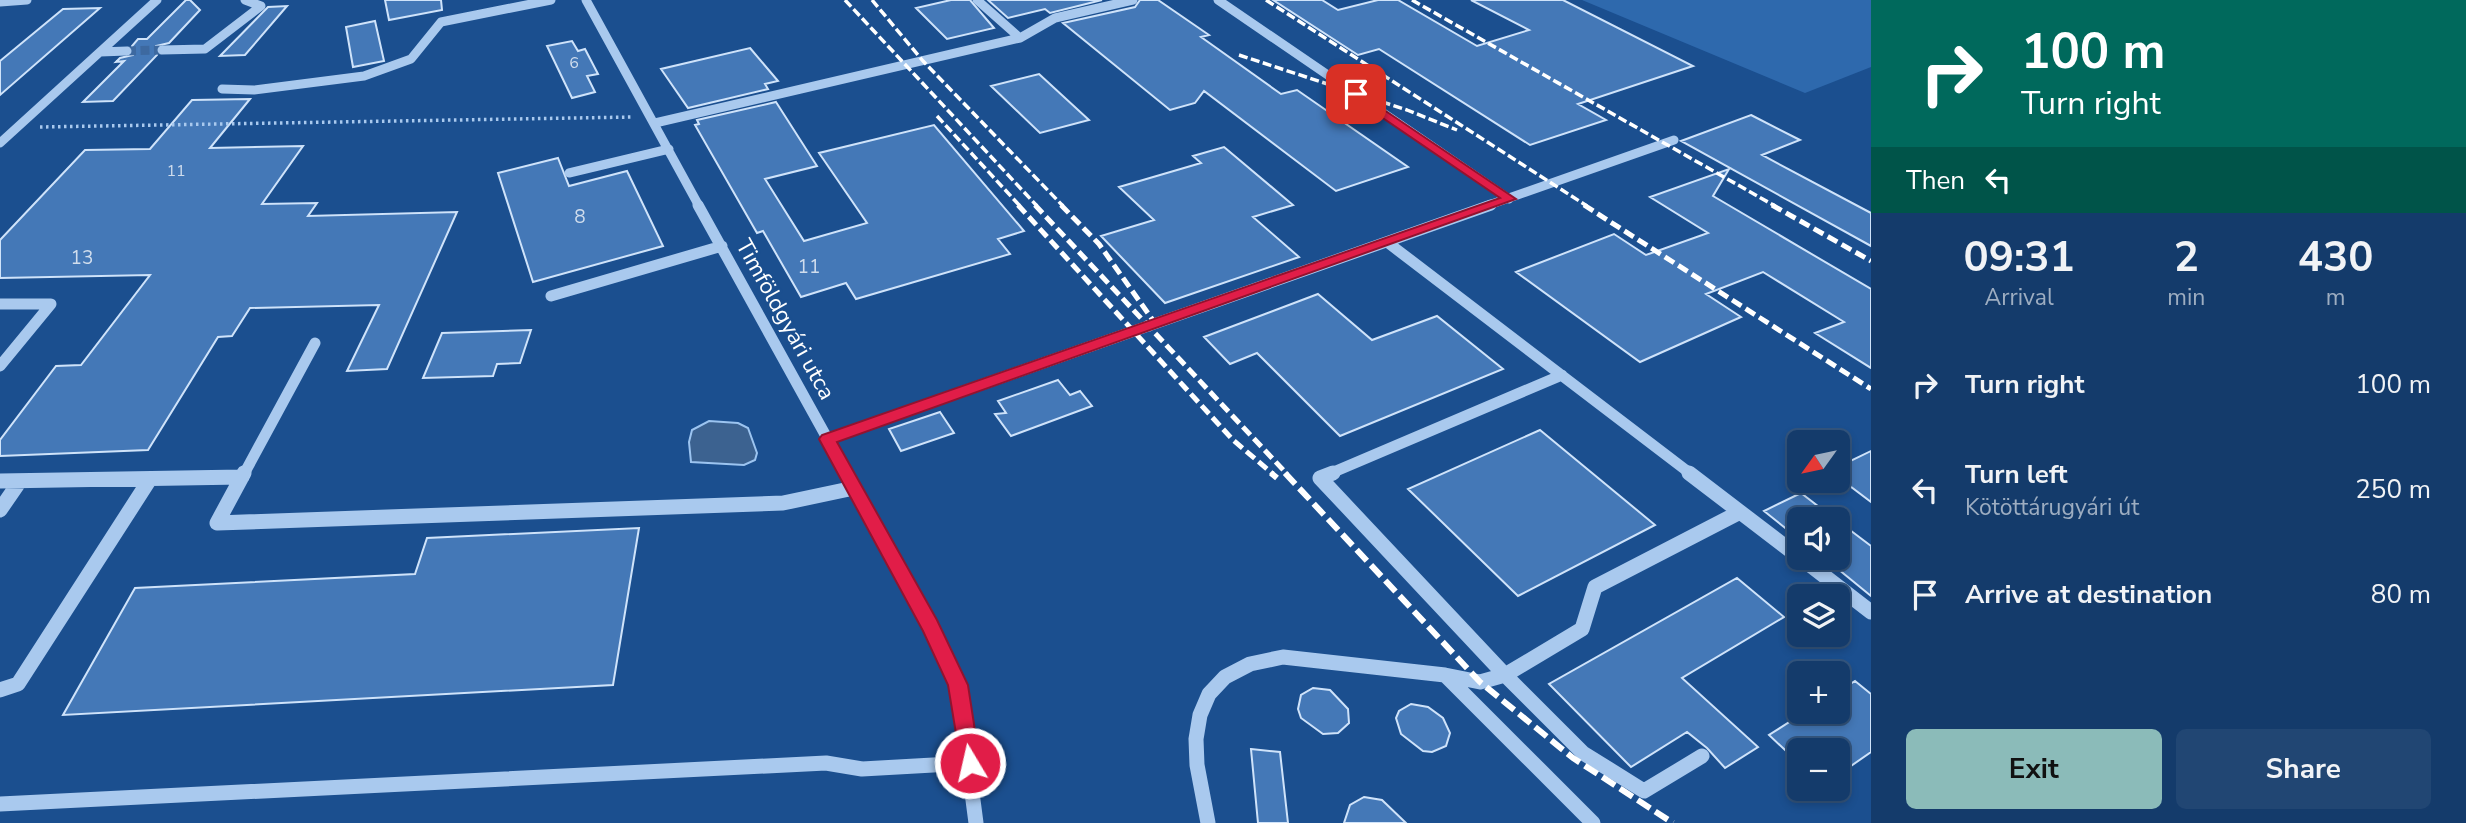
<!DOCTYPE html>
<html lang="en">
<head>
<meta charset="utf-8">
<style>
	:root { --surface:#143b6b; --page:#214673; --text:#f1f3f6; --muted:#9dadc1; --line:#33557e; --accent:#8bbbb9 }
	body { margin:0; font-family:"Nunito Sans",sans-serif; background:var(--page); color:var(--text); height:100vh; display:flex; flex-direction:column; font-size:26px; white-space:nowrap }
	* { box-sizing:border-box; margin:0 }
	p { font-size:23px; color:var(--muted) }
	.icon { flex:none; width:38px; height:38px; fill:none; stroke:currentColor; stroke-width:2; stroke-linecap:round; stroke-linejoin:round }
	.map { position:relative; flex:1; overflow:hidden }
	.sheet { display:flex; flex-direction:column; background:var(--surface); width:595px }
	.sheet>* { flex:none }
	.top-card { background:#00695c; color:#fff; overflow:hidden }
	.needle { width:46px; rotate:237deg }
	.tools { position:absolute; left:1787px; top:430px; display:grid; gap:14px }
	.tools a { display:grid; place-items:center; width:63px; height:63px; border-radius:10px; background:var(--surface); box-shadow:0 4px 10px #0003,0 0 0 2px var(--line); font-size:35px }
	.pin { position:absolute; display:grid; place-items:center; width:60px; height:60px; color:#fff; margin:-30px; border-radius:14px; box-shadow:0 4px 10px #0006 }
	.me { position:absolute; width:77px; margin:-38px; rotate:351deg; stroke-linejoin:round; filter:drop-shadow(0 0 5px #0008) }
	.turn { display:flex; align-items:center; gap:24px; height:147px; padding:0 35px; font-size:32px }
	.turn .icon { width:91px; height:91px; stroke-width:2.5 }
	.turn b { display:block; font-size:49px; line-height:60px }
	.then { display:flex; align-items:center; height:66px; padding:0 35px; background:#0003; gap:14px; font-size:26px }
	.eta { display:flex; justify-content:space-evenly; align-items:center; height:119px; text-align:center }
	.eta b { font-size:42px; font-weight:700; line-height:49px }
	.cta { display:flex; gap:14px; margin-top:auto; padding:14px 35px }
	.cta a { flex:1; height:80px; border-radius:10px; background:var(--accent); color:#111; font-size:28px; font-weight:700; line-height:80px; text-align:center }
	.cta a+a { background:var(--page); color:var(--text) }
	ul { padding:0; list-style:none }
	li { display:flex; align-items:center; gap:21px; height:105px; padding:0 35px }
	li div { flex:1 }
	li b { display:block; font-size:26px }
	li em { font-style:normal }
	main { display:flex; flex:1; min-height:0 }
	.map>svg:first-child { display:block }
	.green { fill:#2e69ad }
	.water { fill:#3c6290; stroke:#9cc4f0; stroke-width:2 }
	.building { fill:#4478b7; stroke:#cfe3fa; stroke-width:2 }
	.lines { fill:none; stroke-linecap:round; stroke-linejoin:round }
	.minor-tunnel { stroke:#3d69a0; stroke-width:9; stroke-dasharray:9 4.5; stroke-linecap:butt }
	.path { stroke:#a9c9ee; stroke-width:3.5; stroke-dasharray:2.5 3.5; stroke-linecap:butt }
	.minor-far2 { stroke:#a9c9ee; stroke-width:9 }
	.minor-far1 { stroke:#a9c9ee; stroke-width:11 }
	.minor { stroke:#a9c9ee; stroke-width:15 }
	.rail-far2 { stroke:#fff; stroke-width:3.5; stroke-dasharray:9 3.5; stroke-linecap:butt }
	.rail-far1 { stroke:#fff; stroke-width:5; stroke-dasharray:11 5; stroke-linecap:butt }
	.rail { stroke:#fff; stroke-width:6; stroke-dasharray:15 6; stroke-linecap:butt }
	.route { fill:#e11d48; stroke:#92132f; stroke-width:2 }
	.labels { text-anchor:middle; stroke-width:5; stroke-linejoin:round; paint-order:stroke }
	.far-number-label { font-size:16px; fill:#d0dded }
	.number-label { font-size:19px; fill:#d0dded }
	.street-label { font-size:23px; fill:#fff; stroke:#1b4f8f }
</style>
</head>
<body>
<main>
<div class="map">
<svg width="1871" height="823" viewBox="0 0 1871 823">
	<rect width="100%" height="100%" fill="#1b4f8f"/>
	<path class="green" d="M1582 0H1871V67L1805 93Z"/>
	<path class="water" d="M709 421 738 423 748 428 757 453 755 460 744 465 691 462 689 442 692 430Z"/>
	<path class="building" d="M186 0H190L200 10 169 43 156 46 157 55 113 101 83 102 124 61 116 62 120 58 133 55 132 46 138 39H147Z
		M385 0H441L442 10 389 20Z
		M951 0H970L994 28 947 39 916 8Z
		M988 0H1102L1050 13 1045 9 1008 18Z
		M1140 0H1158L1209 35 1201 37 1281 94 1297 90 1408 167 1336 191 1204 91 1195 103 1170 110 1063 23 1135 7Z
		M1273 0H1322L1338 10 1378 0H1398L1477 46 1529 30 1471 0H1563L1693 66 1578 104 1606 120 1530 145 1379 49 1358 55Z
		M287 6 245 55 220 56 268 7Z
		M100 8 0 95V61L63 9Z
		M375 21 384 61 353 67 346 27Z
		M572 41 578 51 585 49 598 74 587 76 595 92 572 98 547 46Z
		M750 48 778 81 765 84 768 89 688 108 661 69Z
		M1039 74 1089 120 1040 133 991 86Z
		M250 99 210 148 303 146 262 204 317 203 308 216 457 212 387 369 347 371 379 305 250 308 232 336 218 337 148 450 0 456V440L56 366 81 365 150 275 0 278V240L85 150 150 149 192 100Z
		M776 102 817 166 765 179 804 241 867 223 819 153 934 125 1024 231 998 239 1010 254 856 299 846 283 801 297 763 231 757 233 695 125 699 124 697 120Z
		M1751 115 1800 140 1762 155 1871 213V246L1681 141Z
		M1224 147 1293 205 1253 217 1299 257 1165 303 1101 236 1154 220 1119 187 1201 163 1193 156Z
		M558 158 569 186 627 171 663 246 533 282 498 173Z
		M1729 169 1713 196 1871 289V368L1815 333 1844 322 1763 272 1706 294 1741 317 1640 362 1516 272 1614 234 1646 255 1708 233 1650 197Z
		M1318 294 1372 340 1437 316 1503 369 1340 436 1257 353 1230 364 1204 337Z
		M531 330 520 363 497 364 493 376 423 378 442 333Z
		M1058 380 1070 395 1080 391 1092 406 1011 436 995 414 1006 413 998 401Z
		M940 412 954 433 901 451 889 429Z
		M1540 430 1655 525 1518 596 1408 489Z
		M1871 451V502L1838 477V467Z
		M1801 493 1836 520H1799V539L1764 511Z
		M1838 521 1871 546V596L1838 569Z
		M639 528 613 685 63 715 135 588 415 574 427 538Z
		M1737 578 1784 617 1682 678 1758 747 1725 768 1707 748 1687 732 1631 767 1549 684Z
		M1855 681 1871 694V752L1838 775V751H1799V763L1769 735 1805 712H1838V692Z
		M1313 688 1330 690 1348 709 1349 723 1338 733 1323 734 1301 718 1298 709 1301 695Z
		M1411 704 1428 707 1443 718 1450 733 1446 746 1432 752 1423 751 1401 734 1396 718 1399 711Z
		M1251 749 1280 752 1288 823H1258Z
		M1364 797 1382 800 1406 823H1344L1350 805Z"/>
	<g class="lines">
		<path class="minor-tunnel" d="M127 51 162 50"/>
		<path class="path" d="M40 127 633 117"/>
		<path class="minor-far2" d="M586 0 699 206
			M977 0 1020 38
			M1218 0 1509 199
			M0 2 27 0
			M162 50 205 49 261 6 245 0
			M100 52 127 51
			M222 89 254 90 364 76 411 59 441 22 551 0
			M655 123 1020 38 1055 18 1133 0
			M0 143 157 0
			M569 173 669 149
			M1486 206 1674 140"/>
		<path class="minor-far1" d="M698 205 847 474
			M1387 242 1691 474
			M551 296 722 246
			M0 304H51L0 366
			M828 439 1491 205
			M244 474 315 343
			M1329 474 1562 375"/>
		<path class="minor" d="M244 473 217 523 783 503 854 488
			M846 473 930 626 958 685 976 823
			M1333 473 1320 478 1505 675 1583 753 1644 791 1702 756
			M1689 473 1799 557
			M0 481 242 477
			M0 510 20 481
			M1801 558 1871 612
			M1445 675 1480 682 1505 675 1582 629 1595 587 1740 512
			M0 690 18 684 150 479
			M0 804 826 763 862 769 969 763
			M1208 823 1197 765 1196 739 1200 715 1209 694 1225 677 1250 664 1283 657 1445 675 1593 823"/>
		<path class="rail-far2" d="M845 0 1037 206
			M872 0 923 61 1063 206
			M1266 0 1587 206
			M1412 0 1775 206
			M1239 55 1407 110 1457 130
			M937 116 1020 206"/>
		<path class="rail-far1" d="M1018 205 1233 440 1273 474
			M1035 205 1287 474
			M1061 205 1099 244 1157 326
			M1584 205 1871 389
			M1772 205 1871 261"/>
		<path class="rail" d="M1271 473 1277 478
			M1285 473 1480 682 1573 758 1673 823"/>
	</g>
	<path class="route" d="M1356 91 1516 199 837 442 937 620 968 685 980 763 977 770 970 773 962 770 948 685 923 631 819 439 822 435 1500 198 1352 97 1350 94Z"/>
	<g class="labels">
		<g class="far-number-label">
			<text x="574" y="68">6</text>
			<text x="176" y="176">11</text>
		</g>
		<g class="number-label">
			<text x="580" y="223">8</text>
			<text x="82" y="264">13</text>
			<text x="809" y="273">11</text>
		</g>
		<g class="street-label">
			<text transform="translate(786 319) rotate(61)" y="8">Timföldgyári utca</text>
		</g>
	</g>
</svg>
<div class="tools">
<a><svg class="needle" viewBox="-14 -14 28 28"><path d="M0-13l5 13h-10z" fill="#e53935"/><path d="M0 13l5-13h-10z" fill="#9dadc1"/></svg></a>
<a><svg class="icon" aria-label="sound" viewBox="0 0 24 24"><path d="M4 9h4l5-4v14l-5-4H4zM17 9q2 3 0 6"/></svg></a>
<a><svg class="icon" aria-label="layers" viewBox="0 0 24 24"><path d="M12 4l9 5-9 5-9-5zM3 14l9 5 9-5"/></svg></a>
<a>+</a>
<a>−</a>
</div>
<div class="pin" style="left:1356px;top:94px;background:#d93025"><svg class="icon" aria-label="arrive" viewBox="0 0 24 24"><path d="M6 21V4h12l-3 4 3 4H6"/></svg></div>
<svg class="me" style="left:970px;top:763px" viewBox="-20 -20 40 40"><circle r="17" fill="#e11d48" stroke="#fff" stroke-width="3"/><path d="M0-11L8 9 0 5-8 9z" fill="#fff"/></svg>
</div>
<section class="sheet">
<div class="top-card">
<div class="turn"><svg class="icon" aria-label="right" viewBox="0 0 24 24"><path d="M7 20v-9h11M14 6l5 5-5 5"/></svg><div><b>100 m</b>Turn right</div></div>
<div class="then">Then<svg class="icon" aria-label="left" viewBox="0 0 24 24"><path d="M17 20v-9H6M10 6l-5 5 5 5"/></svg></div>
</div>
<div class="eta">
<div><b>09:31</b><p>Arrival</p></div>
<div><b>2</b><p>min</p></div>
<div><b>430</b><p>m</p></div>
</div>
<ul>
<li><svg class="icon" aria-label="right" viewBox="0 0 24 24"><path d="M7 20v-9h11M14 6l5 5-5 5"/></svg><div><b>Turn right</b></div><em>100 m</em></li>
<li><svg class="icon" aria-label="left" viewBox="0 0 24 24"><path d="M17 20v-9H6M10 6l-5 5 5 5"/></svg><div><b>Turn left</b><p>Kötöttárugyári út</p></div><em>250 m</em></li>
<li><svg class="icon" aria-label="arrive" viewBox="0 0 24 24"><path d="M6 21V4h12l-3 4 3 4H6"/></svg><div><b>Arrive at destination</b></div><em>80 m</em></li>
</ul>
<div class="cta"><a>Exit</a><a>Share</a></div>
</section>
</main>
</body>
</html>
